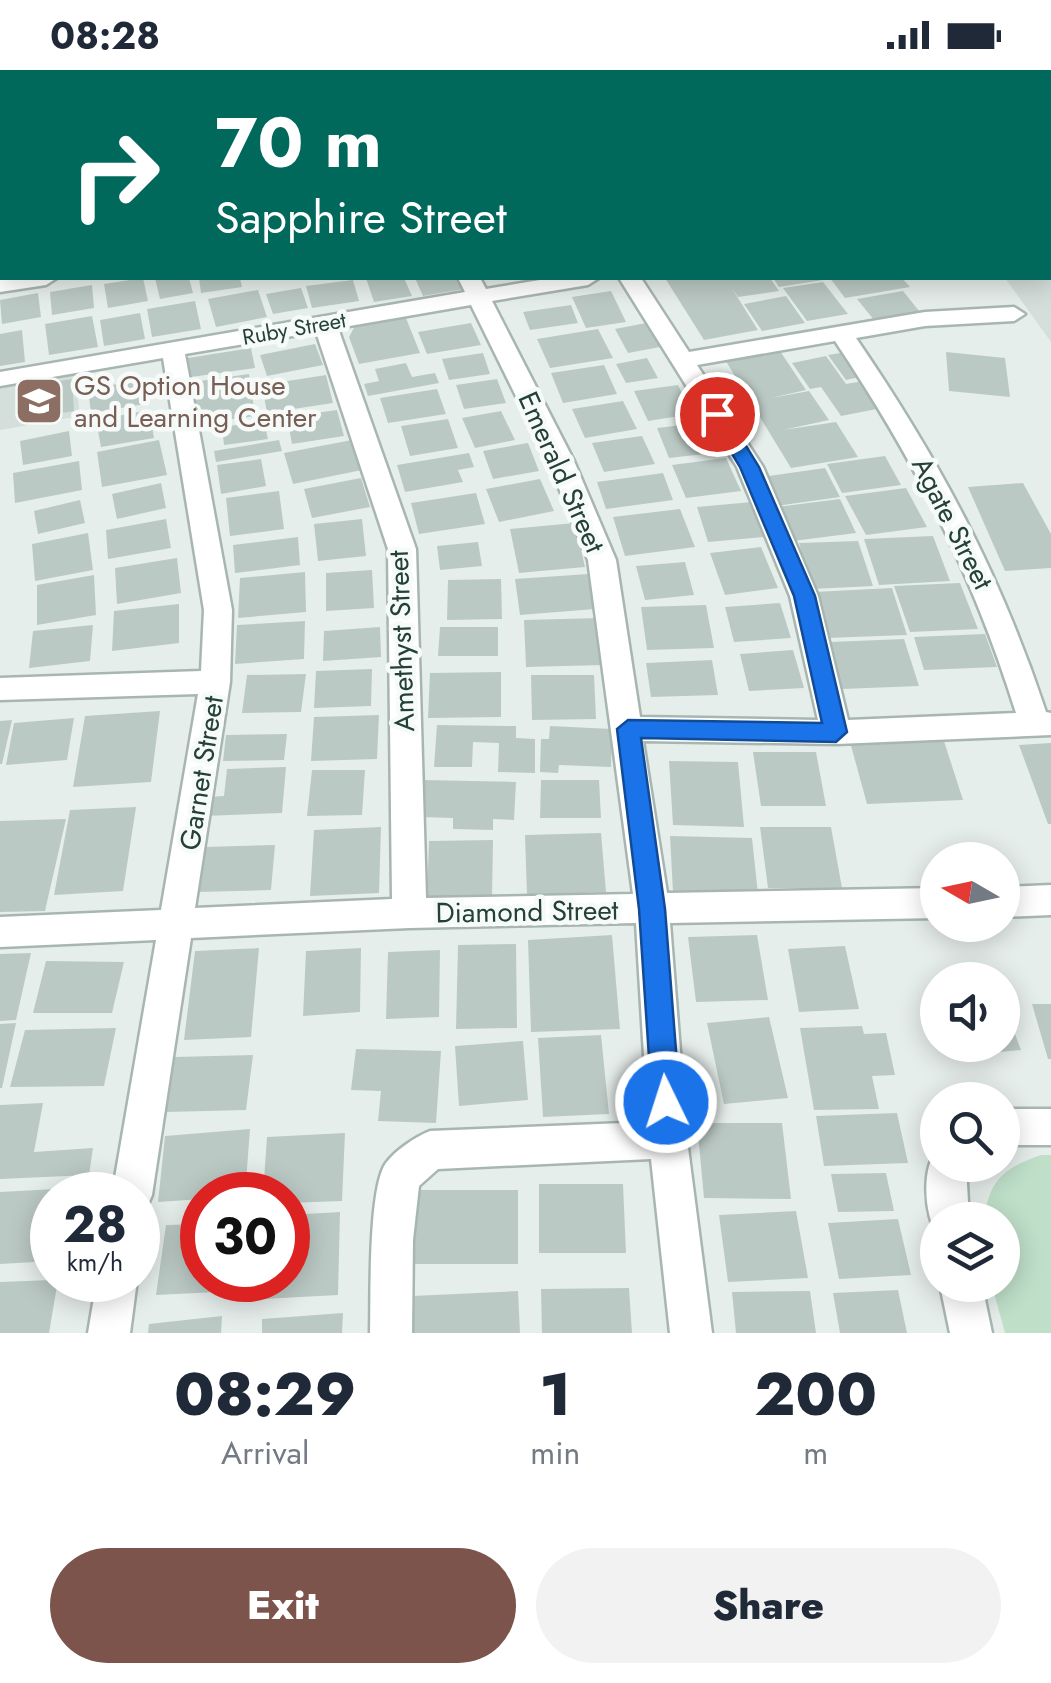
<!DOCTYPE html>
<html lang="en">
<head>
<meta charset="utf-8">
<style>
	:root { --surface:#fff; --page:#f2f2f3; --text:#1f2937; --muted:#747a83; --accent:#7d544b }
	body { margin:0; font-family:Jost,sans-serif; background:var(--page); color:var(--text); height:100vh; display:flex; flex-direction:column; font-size:38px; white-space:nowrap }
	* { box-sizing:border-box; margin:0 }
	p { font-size:32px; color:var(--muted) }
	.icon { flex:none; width:55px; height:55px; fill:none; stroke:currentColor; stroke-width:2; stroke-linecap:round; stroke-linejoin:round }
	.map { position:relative; height:1263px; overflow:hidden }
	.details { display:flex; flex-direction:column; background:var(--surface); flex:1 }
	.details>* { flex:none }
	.banner { position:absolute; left:0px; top:0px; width:1052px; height:210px; box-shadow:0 5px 25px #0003; background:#00695c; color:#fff; overflow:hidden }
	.needle { width:65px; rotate:279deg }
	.controls { position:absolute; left:920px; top:772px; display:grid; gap:20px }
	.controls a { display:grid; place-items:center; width:100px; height:100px; border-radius:50%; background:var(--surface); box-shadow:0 5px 25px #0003; font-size:50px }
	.speed { position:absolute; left:30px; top:1102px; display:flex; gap:20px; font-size:50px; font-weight:700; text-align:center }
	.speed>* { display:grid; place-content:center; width:130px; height:130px; border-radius:50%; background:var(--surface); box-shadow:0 5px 25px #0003; line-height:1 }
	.speed small { font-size:25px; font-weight:400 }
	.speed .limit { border:15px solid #d22; background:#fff; color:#111 }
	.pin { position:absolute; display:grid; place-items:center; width:85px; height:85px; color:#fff; margin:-42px; border:5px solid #fff; border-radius:50%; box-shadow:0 2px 10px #0007 }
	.me { position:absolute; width:110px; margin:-55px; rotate:356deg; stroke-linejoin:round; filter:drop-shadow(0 0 8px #0008) }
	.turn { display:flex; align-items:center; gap:35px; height:210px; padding:0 50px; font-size:45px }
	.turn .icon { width:130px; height:130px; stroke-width:2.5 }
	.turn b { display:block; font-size:70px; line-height:85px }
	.eta { display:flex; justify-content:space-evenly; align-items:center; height:170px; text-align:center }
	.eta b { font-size:60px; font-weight:800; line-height:70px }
	.button { display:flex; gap:20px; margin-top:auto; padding:20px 50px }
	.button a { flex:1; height:115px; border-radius:60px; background:var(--accent); color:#fff; font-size:40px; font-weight:800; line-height:115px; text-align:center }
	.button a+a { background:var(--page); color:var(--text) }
	.status { display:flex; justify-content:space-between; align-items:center; height:70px; padding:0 50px; background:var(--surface); direction:ltr }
	.status svg { height:28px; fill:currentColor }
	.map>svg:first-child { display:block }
	.built { fill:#d4deda }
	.green { fill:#bfdfc9 }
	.building { fill:#bbc9c4 }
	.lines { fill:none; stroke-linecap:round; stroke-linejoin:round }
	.street-casing { stroke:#a8b6b2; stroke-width:5 }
	.highway-casing { stroke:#c2cac8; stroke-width:5 }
	.street { fill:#fff; fill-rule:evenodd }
	.highway { fill:#316c61; fill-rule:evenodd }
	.route { fill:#1a73e8; stroke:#114b97; stroke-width:2.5 }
	.labels { text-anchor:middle; stroke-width:9; stroke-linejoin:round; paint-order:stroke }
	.far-street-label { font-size:22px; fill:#254039; stroke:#f6fbf9 }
	.education-label { font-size:28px; fill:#785e54; stroke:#f6fbf9; text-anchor:start }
	.street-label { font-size:28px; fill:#254039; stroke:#f6fbf9 }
</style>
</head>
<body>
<div class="status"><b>08:28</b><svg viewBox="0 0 49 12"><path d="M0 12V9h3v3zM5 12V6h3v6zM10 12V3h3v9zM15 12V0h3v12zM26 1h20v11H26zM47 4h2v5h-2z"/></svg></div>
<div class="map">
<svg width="1051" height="1263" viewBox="0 0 1051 1263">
	<rect width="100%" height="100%" fill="#e6eeeb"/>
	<path class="built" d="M1051 8V272L1005 208H1050Z
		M75 304 80 346 0 360V316Z"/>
	<path class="green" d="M1041 1085H1051V1263H1005L992 1215H1002V1150H984C989 1110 1004 1098 1041 1085Z"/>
	<path class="building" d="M143 208 148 231 108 238 104 214Z
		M155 208H189L193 223 160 229Z
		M199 208H240L242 217 201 223Z
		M366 208H404L412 226 374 232Z
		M415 208H459L464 219 423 226Z
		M665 208H770L779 221 738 227 731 217 758 260 704 270Z
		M773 208H823V210L779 217Z
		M830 208H902L910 217 845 228Z
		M353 210 359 231 312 238 306 216Z
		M823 212 848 244 807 251 783 218Z
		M92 215 94 238 52 245 50 222Z
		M301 218 308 238 273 244 266 224Z
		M258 220 267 247 216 257 208 229Z
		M611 221 626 252 586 258 572 227Z
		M903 221 924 247 878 255 857 229Z
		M38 223 41 247 2 254 0 230Z
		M786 226 805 253 762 261 744 234Z
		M195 231 201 259 152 267 147 239Z
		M571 235 578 253 530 260 523 242Z
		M140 243 145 269 104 276 100 250Z
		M92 246 98 277 49 285 45 254Z
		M406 248 420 283 359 294 349 267 355 256Z
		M471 253 481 275 427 284 418 262Z
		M646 253 660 277 628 283 615 259Z
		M598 259 613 288 550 298 537 269Z
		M22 260 25 292 0 296V264Z
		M315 274 323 295 267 306 260 285Z
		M251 278 255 298 191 307 188 288Z
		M778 278 806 320 771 328 809 321 829 350 783 360 836 352 858 387 791 398 724 288Z
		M852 281 869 305 846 310 828 285Z
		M946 282 1005 288 1010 327 949 321Z
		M483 283 490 304 449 310 442 289Z
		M826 286 846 314 863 311 882 338 841 346 821 317 810 319 792 293Z
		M647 288 658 308 626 313 616 294Z
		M406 293 412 307 435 303 439 313 368 326 364 314 379 311 375 299Z
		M604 295 617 324 563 333 551 303Z
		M249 304 255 346 197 354 193 312Z
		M326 305 333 333 267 343 262 315Z
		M72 309 74 341 22 349 21 317Z
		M497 309 506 333 464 339 456 315Z
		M141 310 145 334 91 343 88 319Z
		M678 315 692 344 648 351 634 321Z
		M437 319 446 344 388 353 380 328Z
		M623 331 637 359 585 368 572 339Z
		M149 340 154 368 101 377 96 350Z
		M337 340 344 366 292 374 287 347Z
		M501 341 515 370 475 378 462 348Z
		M448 349 458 378 410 386 401 356Z
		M264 351 268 369 224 375 222 357Z
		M699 353 713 383 669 388 657 358Z
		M69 361 72 386 23 395 20 371Z
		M642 366 655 394 604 402 592 373Z
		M159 370 167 405 102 417 97 382Z
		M279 370 282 381 216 392 214 381Z
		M352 370 362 400 293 414 284 383Z
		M528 373 539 401 493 409 483 381Z
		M469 383 474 397 458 400 463 412 405 422 397 395Z
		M885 386 901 415 842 423 827 394Z
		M726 388 741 421 686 428 672 395Z
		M261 389 266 416 221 424 217 395Z
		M79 391 82 420 15 433 13 403Z
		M825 398 840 427 776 436 762 407Z
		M663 403 673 430 606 439 597 412Z
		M361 408 370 437 312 448 304 419Z
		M540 409 554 441 499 452 486 419Z
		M161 413 166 438 117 449 112 424Z
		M1023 413 1051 464V498L1005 501 968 417Z
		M906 418 927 457 866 465 845 426Z
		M279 421 284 459 230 466 226 428Z
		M476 423 485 454 419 464 411 433Z
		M840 429 856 463 793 471 777 437Z
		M80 430 85 453 38 464 34 441Z
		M752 432 764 467 708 472 697 437Z
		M680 439 695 477 625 486 613 447Z
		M166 449 171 478 108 489 106 460Z
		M362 449 366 486 318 491 314 454Z
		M575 453 585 497 519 503 510 459Z
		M88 463 93 500 35 511 32 474Z
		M933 466 950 511 879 515 864 469Z
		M298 467 300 495 235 503 233 475Z
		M858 471 873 516 812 519 799 473Z
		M478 472 482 496 440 500 437 476Z
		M761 477 778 518 725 525 710 483Z
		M177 488 181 523 117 534 115 498Z
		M685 492 694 525 645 530 636 496Z
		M372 500 374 538 326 541V503Z
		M305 502 306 542 238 548 240 508Z
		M588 504 595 539 520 545 515 509Z
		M94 505 96 545 37 555V515Z
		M501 509 502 549 447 550 448 510Z
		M960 513 978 559 910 562 894 516Z
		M892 518 907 565 827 568 814 522Z
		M780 533 791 568 734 572 725 537Z
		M179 534V573L112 581 114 541Z
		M706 535 714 578 647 580 641 537Z
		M599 548 604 595 526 597 524 550Z
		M305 551 304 589 235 594 237 555Z
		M93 555 90 591 29 598 33 561Z
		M380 557 381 587 323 591 324 561Z
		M440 557H498V586H438Z
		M985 564 997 597 924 600 914 567Z
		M904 569 919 616 842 619 830 572Z
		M793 580 804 618 749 621 740 584Z
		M712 590 718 625 651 627 646 593Z
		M372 599 371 636 314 638 316 601Z
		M501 602V647L428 648 430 603Z
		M306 604 301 642 242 643 247 605Z
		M531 605H594L596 649 532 650Z
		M160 641 151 712 73 717 85 646Z
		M379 645 377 689 311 691 314 647Z
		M74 648 67 690 6 695 14 653Z
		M12 650 2 694H0V651Z
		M437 655 516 656V668L535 669V703L498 702 499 673 473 672 472 697H434Z
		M550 656 612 659 611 697 559 695 558 703 540 702 541 669H549Z
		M287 664 284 690 223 691 226 665Z
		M943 668 963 730 867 734 850 672Z
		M1051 673V754H1048L1019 675Z
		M753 682H816L826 736H761Z
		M669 691 738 692 744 757 673 755Z
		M286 697 282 743 205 746 207 727 224 726 227 699Z
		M312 700H365L362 745 307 746Z
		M423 710 516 712 514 750 493 749V760L453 759V748L419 747Z
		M541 710H599L601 748H540Z
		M136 737 123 821 54 825 70 740Z
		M66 749 45 841 0 842V751Z
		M381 757 379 823 310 826 314 760Z
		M760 757H831L842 818H768Z
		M601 763 606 822 527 825 525 765Z
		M670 766 752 768 758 824 673 822Z
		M493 770 492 829H427L429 771Z
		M275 775 271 820 198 822 204 777Z
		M612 865 620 959 531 962 528 870Z
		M757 865 768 930 696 932 688 867Z
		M516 874 517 958 456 959 458 875Z
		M845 876 859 939 799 942 788 879Z
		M259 878 251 967 184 970 195 881Z
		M361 878 360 942 303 946 306 881Z
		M440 880 439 947 386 949 388 882Z
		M31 883 16 950 0 951V884Z
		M46 891 124 892 112 943H33Z
		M1003 932 1021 980 956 986 952 975H1002Z
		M1032 934H1051V989H1048Z
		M769 947 788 1028 724 1034 707 953Z
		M16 953 2 1018H0V954Z
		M862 956 864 964 886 963 895 1005 872 1006 879 1039 814 1040 800 958Z
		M116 958 104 1016 10 1017 25 960Z
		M601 965 609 1044 543 1047 538 968Z
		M523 971 528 1030 459 1036 455 976Z
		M356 979 441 981 436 1053 378 1051 381 1021 351 1020Z
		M253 985 246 1040 166 1042 175 987Z
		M43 1033 34 1082 93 1078 89 1105 0 1109V1035Z
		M897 1043 908 1093 824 1096 816 1046Z
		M697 1053H782L791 1129 704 1128Z
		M250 1059 245 1125H202V1129L158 1132 165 1066Z
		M345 1063 342 1131 288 1133V1125H263L267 1067Z
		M886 1103 894 1141 838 1142 831 1104Z
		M539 1114H623L626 1183H539Z
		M74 1118 73 1125H52V1191L0 1194V1122Z
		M416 1120H518V1194H412Z
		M796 1141 808 1208 728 1212 719 1145Z
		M340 1142 338 1225 244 1230 246 1210H288V1145Z
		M898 1149 911 1205 839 1209 828 1153Z
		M202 1154V1210H218L217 1222 156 1225 166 1155Z
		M52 1210H58L49 1263H0V1212Z
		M629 1218 632 1263H542L541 1219Z
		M898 1220 907 1263H840L833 1223Z
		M518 1221 520 1263H412V1226Z
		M810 1221 816 1263H736L732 1222Z
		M343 1243 342 1263H262V1249Z
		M222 1246 221 1263H148L149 1254Z"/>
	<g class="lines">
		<g class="street-casing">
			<path id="street" d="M1050 10H1051V22H1050Z
				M0 15 2 16V27H0Z
				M0 208H57L46 215 0 222Z
				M458 208H480L486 219 552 208H599L588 215 492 231 574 391 616 490 640 647 818 650 790 526 737 397 619 208H641L689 282 925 242 1014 237 1025 244 1014 251 925 256 856 268C940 391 999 501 1046 642L1051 643V665L836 674 643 671 667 823 938 818V848L670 853 687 1070 712 1263H670L651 1089 438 1099 419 1116 413 1170 412 1263H370C371 1229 368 1118 386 1093 396 1080 415 1067 430 1061L648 1052 636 853 409 858 191 868 152 1125 146 1139 138 1142V1125H112L156 870 0 877V847L161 840 198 624 0 630V608L201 601 204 540 163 288 0 316V302L465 222ZM471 235 548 391 588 490 633 824 426 828 416 479 338 258ZM316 262 388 479 392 829 195 838 230 612 232 540 185 284ZM835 271C917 394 972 503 1016 643L848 650 818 526 763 397 697 295Z
				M1051 815V845L1002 847V817Z
				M1002 1039H1051V1075H1002Z
				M938 1080V1095H966L969 1150H938V1165C924 1147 921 1095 938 1080Z
				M97 1210H137L130 1263H88Z
				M940 1215H982L992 1263H950Z"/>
		</g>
		<g class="highway-casing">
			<path id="highway" d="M0 0H73L2 2 0 7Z"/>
		</g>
		<use href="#street" class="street"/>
		<use href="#highway" class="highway"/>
	</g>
	<path class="route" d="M717 338 724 340 759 397 815 526 847 662 836 672 641 668 665 839 680 1032 676 1041 666 1045 656 1041 652 1032 639 839 617 659 628 650 822 653 794 526 740 397 708 344Z"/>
	<defs>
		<g id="school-square" transform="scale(2.5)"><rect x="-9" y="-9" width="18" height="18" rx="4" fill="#8d6e63" stroke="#f6fbf9"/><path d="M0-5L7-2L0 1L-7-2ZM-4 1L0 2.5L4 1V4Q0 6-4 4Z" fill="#fff"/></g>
	</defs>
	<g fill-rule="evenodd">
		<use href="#school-square" x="39" y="331"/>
	</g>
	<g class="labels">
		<g class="far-street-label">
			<text transform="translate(294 258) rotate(-10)" y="8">Ruby Street</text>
		</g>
		<g class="education-label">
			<text x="74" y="325">GS Option House<tspan x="74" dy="32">and Learning Center</tspan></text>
		</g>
		<g class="street-label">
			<text transform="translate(562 402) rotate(66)" y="10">Emerald Street</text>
			<text transform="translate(953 453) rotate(63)" y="10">Agate Street</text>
			<text transform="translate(401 571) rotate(-92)" y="10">Amethyst Street</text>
			<text transform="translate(201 703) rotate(-81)" y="10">Garnet Street</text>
			<text transform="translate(527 841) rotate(-1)" y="10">Diamond Street</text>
		</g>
	</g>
</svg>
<div class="controls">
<a><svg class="needle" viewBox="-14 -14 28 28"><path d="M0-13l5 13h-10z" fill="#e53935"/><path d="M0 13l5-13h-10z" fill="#747a83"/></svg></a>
<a><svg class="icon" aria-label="sound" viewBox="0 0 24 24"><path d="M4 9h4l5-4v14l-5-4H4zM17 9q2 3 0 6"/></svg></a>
<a><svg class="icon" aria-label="search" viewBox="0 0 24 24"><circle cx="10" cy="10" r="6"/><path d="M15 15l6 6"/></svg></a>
<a><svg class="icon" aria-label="layers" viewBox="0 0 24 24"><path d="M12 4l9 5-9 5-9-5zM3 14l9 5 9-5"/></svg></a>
</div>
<div class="speed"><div>28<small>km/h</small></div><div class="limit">30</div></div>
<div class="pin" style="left:717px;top:344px;background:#d93025"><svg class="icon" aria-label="arrive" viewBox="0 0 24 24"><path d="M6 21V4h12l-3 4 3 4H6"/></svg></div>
<svg class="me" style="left:666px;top:1032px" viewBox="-20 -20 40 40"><circle r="17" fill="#1a73e8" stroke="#fff" stroke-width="3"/><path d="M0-11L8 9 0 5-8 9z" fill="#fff"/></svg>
<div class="banner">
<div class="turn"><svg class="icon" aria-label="right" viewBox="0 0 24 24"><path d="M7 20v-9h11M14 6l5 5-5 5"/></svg><div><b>70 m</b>Sapphire Street</div></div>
</div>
</div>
<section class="details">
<div class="eta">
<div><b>08:29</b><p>Arrival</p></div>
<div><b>1</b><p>min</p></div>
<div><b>200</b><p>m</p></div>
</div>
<div class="button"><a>Exit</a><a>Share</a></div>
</section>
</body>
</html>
